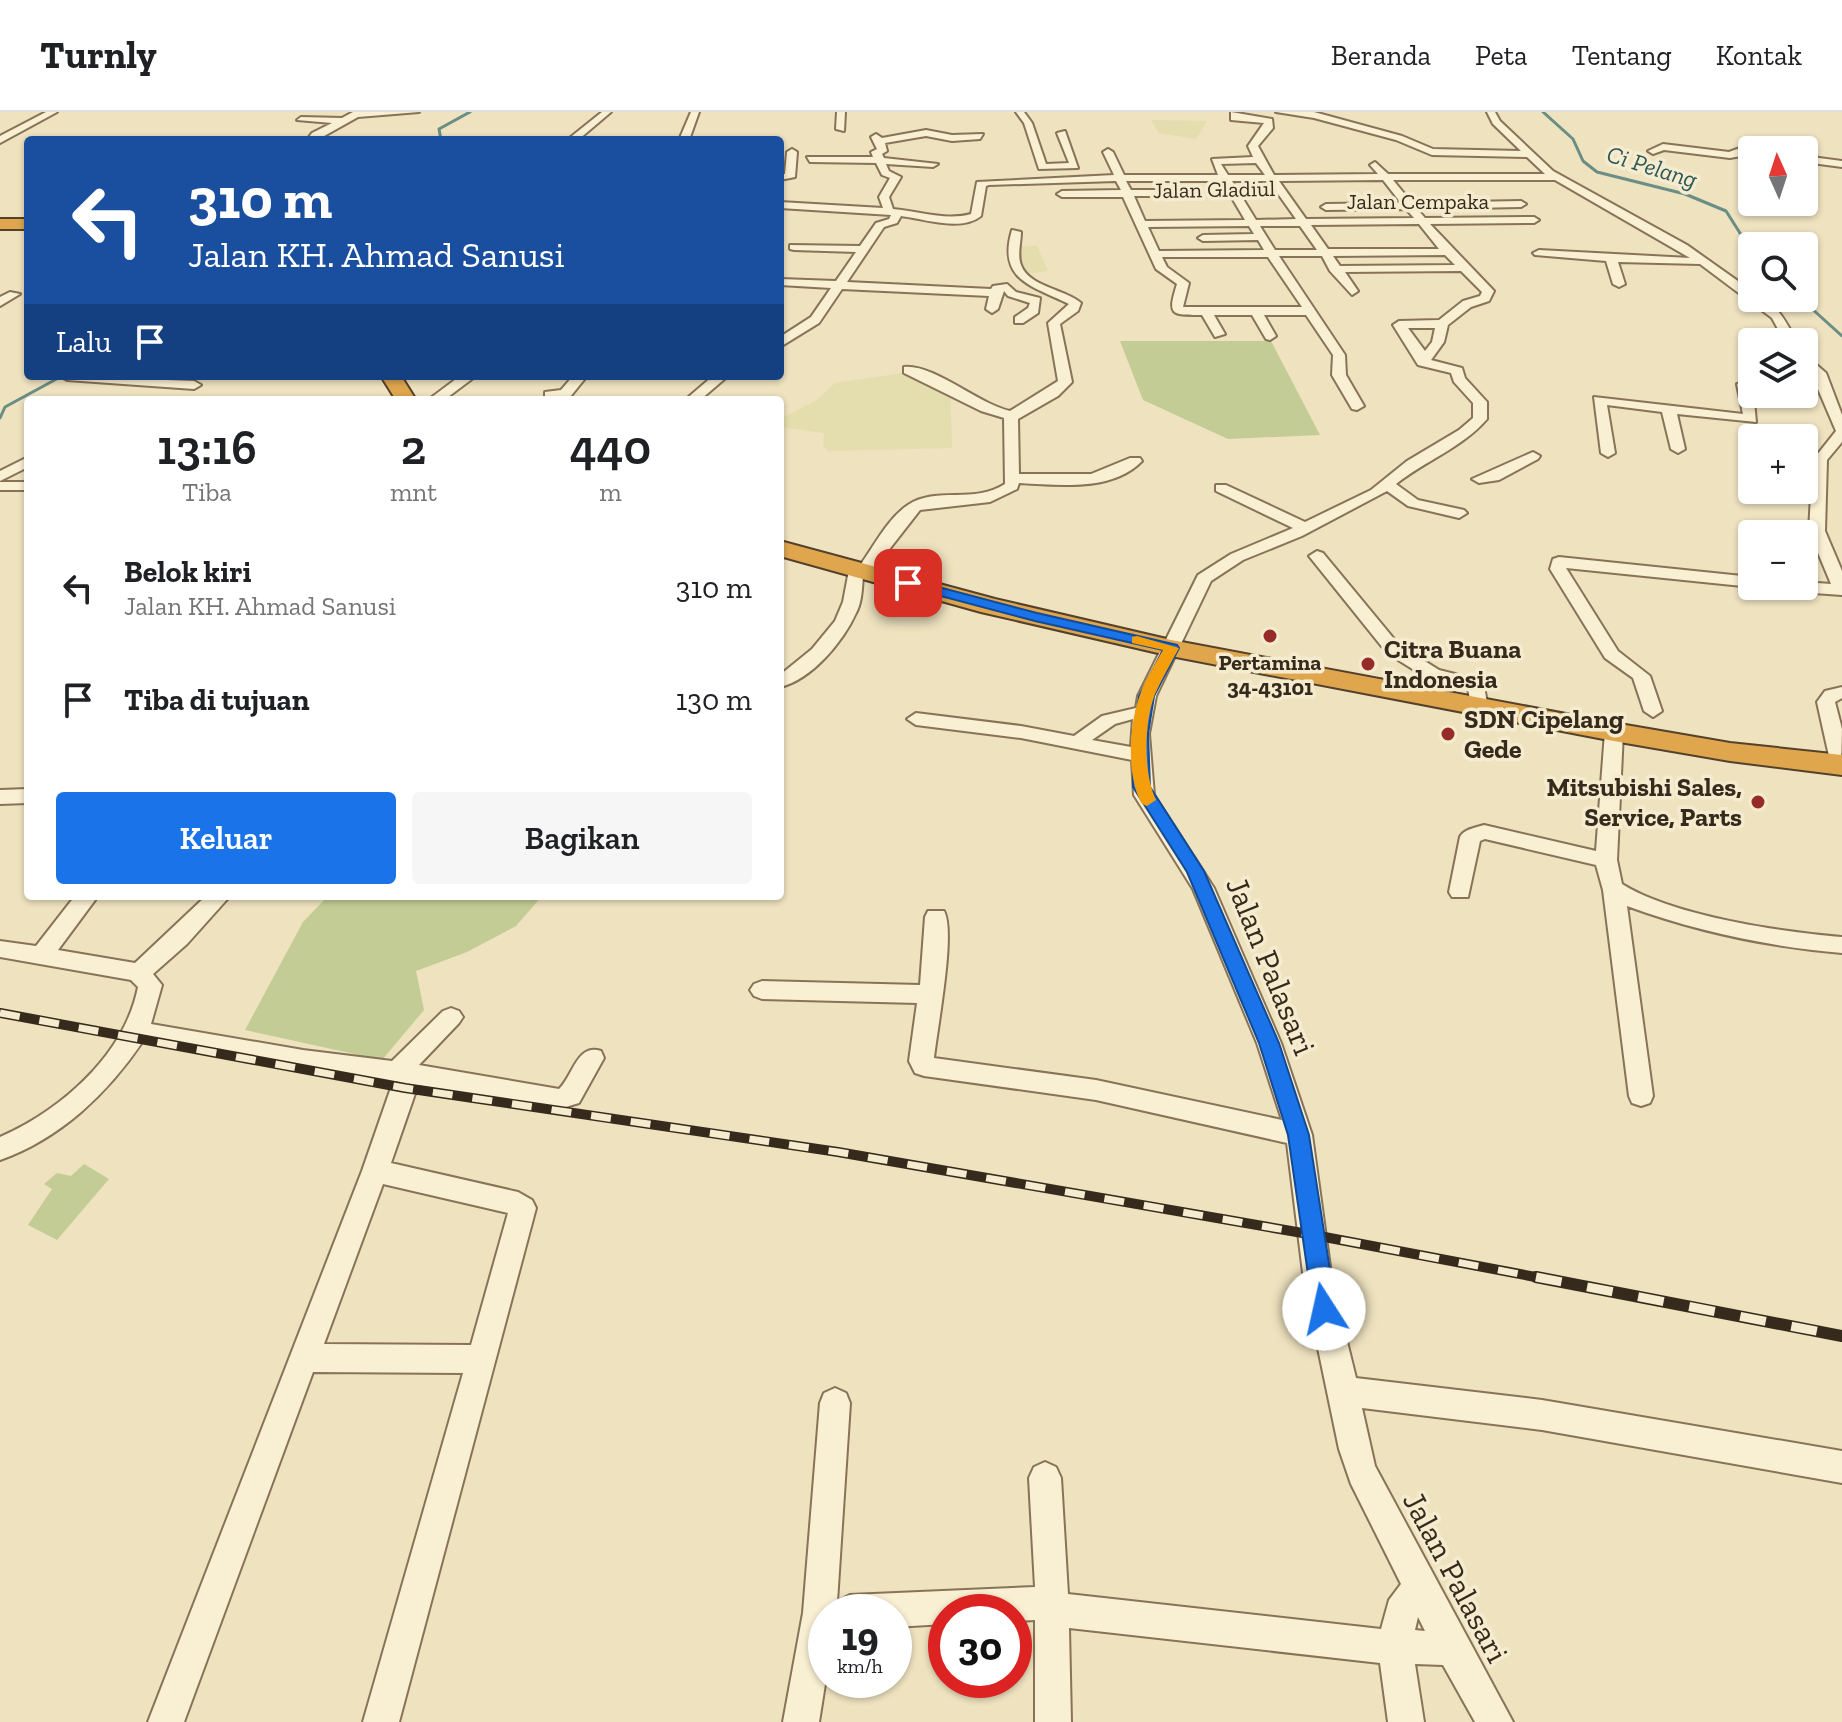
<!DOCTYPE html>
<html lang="id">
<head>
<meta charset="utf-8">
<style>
	:root { --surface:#fff; --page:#f6f6f6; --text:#202124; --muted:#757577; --line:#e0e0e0; --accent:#1a73e8 }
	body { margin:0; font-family:"Zilla Slab",serif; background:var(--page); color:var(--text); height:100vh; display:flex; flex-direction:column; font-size:30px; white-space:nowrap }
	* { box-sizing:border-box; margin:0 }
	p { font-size:26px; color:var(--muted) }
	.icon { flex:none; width:44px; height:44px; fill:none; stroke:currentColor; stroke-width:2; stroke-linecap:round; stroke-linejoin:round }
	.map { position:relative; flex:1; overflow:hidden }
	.side { position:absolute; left:24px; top:284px; width:760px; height:504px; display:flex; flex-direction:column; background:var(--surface); border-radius:8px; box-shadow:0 2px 6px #0004 }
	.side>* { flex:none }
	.hud { position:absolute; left:24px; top:24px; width:760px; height:244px; border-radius:8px; box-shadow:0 2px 6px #0004; background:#1a4fa0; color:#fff; overflow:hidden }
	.needle { width:52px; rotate:357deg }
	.fabs { position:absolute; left:1738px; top:24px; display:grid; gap:16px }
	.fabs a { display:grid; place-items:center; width:80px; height:80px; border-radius:8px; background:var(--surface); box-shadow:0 2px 6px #0004; font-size:40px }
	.speed { position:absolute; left:808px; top:1482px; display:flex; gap:16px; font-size:40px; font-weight:700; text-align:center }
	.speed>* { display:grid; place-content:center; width:104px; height:104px; border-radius:50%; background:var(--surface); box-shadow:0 2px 6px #0004; line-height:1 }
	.speed small { font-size:20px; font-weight:400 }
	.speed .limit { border:12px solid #d22; background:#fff; color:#111 }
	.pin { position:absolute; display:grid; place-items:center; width:68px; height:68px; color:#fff; margin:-34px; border-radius:16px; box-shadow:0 4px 12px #0006 }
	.me { position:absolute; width:88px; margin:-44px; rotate:350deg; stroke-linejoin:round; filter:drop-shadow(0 0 6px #0008) }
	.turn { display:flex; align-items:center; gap:28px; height:168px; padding:0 32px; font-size:36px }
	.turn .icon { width:104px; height:104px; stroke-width:2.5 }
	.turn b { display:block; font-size:56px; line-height:68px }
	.then { display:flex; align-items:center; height:76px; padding:0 32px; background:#0003; gap:16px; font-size:30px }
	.eta { display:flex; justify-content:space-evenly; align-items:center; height:136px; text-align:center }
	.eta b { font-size:48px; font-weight:600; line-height:56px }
	.button { display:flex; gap:16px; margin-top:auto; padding:16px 32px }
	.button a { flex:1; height:92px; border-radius:8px; background:var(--accent); color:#fff; font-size:32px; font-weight:600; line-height:92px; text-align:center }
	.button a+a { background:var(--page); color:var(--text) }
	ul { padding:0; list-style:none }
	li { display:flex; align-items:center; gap:24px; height:112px; padding:0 32px }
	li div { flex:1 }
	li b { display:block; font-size:30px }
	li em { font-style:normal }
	header { display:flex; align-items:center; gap:48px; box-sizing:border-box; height:112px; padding:0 40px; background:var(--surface); border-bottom:2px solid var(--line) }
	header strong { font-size:38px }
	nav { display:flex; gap:44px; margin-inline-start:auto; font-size:28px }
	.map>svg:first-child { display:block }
	.farmland { fill:#e4ddad }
	.green { fill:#c3cc94 }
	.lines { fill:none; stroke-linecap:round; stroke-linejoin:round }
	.stream { stroke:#6a8d86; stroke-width:3 }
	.minor-casing { stroke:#877358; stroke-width:4 }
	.highway-casing { stroke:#54412c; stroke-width:4 }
	.minor { fill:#f9efd2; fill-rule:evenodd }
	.highway { fill:#dfa64e; fill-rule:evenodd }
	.rail-far1-casing { stroke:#362a1c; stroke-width:10 }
	.rail-casing { stroke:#362a1c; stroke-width:12 }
	.rail-far1 { stroke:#f5eccf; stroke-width:7; stroke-dasharray:20; stroke-linecap:butt }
	.rail { stroke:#f5eccf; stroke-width:9; stroke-dasharray:26; stroke-linecap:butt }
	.route { fill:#1a73e8; stroke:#114b97; stroke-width:2 }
	.slow { fill:#f59e0b }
	.poi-dot { fill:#962b27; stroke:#f5eccf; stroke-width:3 }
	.labels { text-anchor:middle; stroke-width:7; stroke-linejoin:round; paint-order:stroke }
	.far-street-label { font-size:22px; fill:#362a1c; stroke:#f5eccf }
	.far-poi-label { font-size:22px; font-weight:bold; fill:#362a1c; stroke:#f5eccf }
	.far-water-label { font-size:24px; font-style:italic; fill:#2b5655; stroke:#f5eccf }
	.poi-label { font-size:26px; font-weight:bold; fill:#362a1c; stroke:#f5eccf; text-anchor:start }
	.near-street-label { font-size:32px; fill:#362a1c; stroke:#f5eccf }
</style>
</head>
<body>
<header>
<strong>Turnly</strong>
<nav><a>Beranda</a><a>Peta</a><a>Tentang</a><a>Kontak</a></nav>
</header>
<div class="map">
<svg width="1842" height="1610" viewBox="0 0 1842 1610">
	<rect width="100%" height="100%" fill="#eee2bf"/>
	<path class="farmland" d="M1151 8 1207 9 1196 27 1159 21Z
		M1018 134H1037L1048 159 1027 162 1017 152Z
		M904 261 950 268 952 336 828 339 823 333 824 321 780 315V307L817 288 835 271Z"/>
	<path class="green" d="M1120 229H1271L1320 323 1228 327 1143 288Z
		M328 784H542L516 814 467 840 416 859 424 898 382 948 245 918 303 810Z
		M84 1052 109 1067 57 1128 28 1113 52 1077 44 1072 57 1061 71 1064Z"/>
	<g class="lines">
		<path class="stream" d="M1543 0 1573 27 1583 49 1597 60 1685 82 1726 99 1752 140
			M441 28 439 17 470 0
			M1800 186 1842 224
			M0 306 5 295 62 264"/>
		<g class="minor-casing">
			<path id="minor" d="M46 0H57L0 31V24Z
				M353 0H419L358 5 317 28H307L312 21 332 11 297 8 301 5 342 6Z
				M602 0H611L578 28H567Z
				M691 0H699L689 28H679Z
				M837 0H845L844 19 836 17Z
				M1016 0H1024L1032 11 1046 52 1069 51 1057 21 1065 19 1078 56 1039 57 1024 11Z
				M1231 0 1272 7 1273 16 1258 34 1274 63 1378 62 1370 53 1375 50 1388 62H1545L1527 45 1432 43 1396 28 1314 6 1276 0H1314L1402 24 1433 37 1521 39 1493 12 1487 0H1495L1500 9 1553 59 1687 133 1752 179V186C1776 186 1787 212 1797 230H1785L1772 206 1700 152 1618 150 1625 172 1619 175 1613 172 1606 149 1535 143 1533 141 1539 138 1690 146 1555 68H1393L1412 91 1521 89 1526 92 1521 95 1417 97 1425 106 1534 105 1539 108 1534 111 1430 112 1494 179 1489 189 1471 195 1448 213 1444 230 1431 248 1462 256 1465 266 1487 290V307C1463 335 1425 349 1396 372L1418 388 1464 398 1467 401 1459 406 1408 394 1387 379 1302 424 1243 448 1211 469 1156 584 1149 622 1154 683 1214 776 1281 931 1312 1023 1332 1169 1356 1266 1542 1288 1842 1339V1371L1542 1318 1362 1296 1375 1354 1513 1610H1475L1443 1553 1415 1552 1424 1610H1388L1380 1551 1069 1516 1071 1610H1035V1508L1014 1509V1500H946V1512L894 1515V1500H826V1566L819 1610H783L803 1501 820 1291 824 1281 835 1276 846 1281 850 1291 837 1490 850 1483 1035 1475 1029 1366 1034 1355 1045 1350 1056 1355 1061 1366 1068 1482 1381 1517 1389 1488 1401 1472 1351 1372 1339 1337 1304 1169 1287 1031 1096 988 924 964 915 961 909 949 917 891 762 887 754 884 750 878 754 872 762 869 920 873 925 805 928 799H944C956 820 937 917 934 946L1096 968 1282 1008 1257 931 1193 777 1134 683 1132 648 1021 626 916 613 907 607 916 601 1021 614 1074 624 1102 604 1136 596 1138 584 1198 463 1231 442 1293 416 1216 379V373H1226L1305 410 1371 378 1407 349 1459 318 1473 306V291L1454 270 1451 261 1418 253 1393 213 1399 209 1439 208 1463 189 1480 184 1482 180 1461 159 1345 160 1358 179 1352 183 1330 159 1322 144H1279L1345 243 1346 263 1364 294 1357 298 1352 297 1332 263 1333 243 1306 203H1264L1276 224 1270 228 1266 227 1252 203H1214L1225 222 1215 225 1202 203C1171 203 1167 204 1177 172L1156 157 1123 85H1062L1057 82 1062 79 1121 78 1116 69 989 73 986 74 981 104C961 120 925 107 901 104L897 111 884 115 847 170 991 177 993 174 1007 172 1016 180 1040 186 1038 201 1023 211H1015V205L1028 196 1030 191 1008 184 1004 179 998 197 992 201 986 197 989 184 842 177 819 211 780 235V225L811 205 831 176 780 173V167L836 169 856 140 794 138 790 137V133L860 134 876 111 889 107 891 103 780 96V90L883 96 879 85 890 66 882 63 876 51 810 50 807 45H873L871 40 877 37 871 25 876 22 882 26 926 18 952 23 983 22 980 27 952 29 926 24 885 31 887 39 882 42 884 46 938 52 933 55 886 52 889 59 901 65 889 85 893 97C918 99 946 109 971 102L977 70 1114 63 1103 40 1108 37 1113 40 1124 63H1218L1212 47 1253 45 1248 34 1264 11 1231 8ZM1256 51 1265 63H1228L1221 52ZM1383 68 1401 91 1326 92 1321 95 1326 98 1406 97 1414 106 1306 107 1279 69ZM1126 69H1222L1245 108 1145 109 1134 84H1180L1185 81 1180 78H1131ZM1232 69H1269L1296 107 1256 108ZM1419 112 1439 137H1328L1311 113ZM1249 114 1254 122 1203 123 1198 126 1203 129 1258 128 1264 138 1159 139 1148 115ZM1260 114H1300L1317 138H1275ZM1445 143 1455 153 1340 154 1333 144ZM1162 145H1268L1302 195H1183L1189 171 1167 155ZM1408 216H1435L1432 230 1425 239ZM1133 607 1131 635 1092 628 1115 612ZM1418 1505 1425 1519 1415 1518Z
				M1663 32 1729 40 1740 36 1756 38H1752V42L1730 46 1664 38 1653 42 1648 39Z
				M792 37 797 40 795 65 780 68V62H785L787 40Z
				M1804 44 1842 49V55L1804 50Z
				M1012 118 1021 120C1021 130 1017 143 1021 153 1029 175 1065 177 1081 191L1078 199 1060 212 1072 270 1058 284 1018 307 1019 362H1091L1130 346H1140L1142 349C1112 380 1059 373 1019 371L1017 377 990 390 920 398 870 462 863 464C862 476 862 490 856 501 843 530 811 568 780 575V563L812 537 835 509 843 490 850 453 861 452C874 434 888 406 908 393 936 374 975 392 1005 372L1004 306 981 299 904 261V255C934 252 978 292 1010 299L1058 269 1048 211 1069 192C1032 174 997 168 1012 118Z
				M10 180 20 182 0 194V185Z
				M1804 242 1826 261 1842 303V330L1827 348 1825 419 1842 459V483L1785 479 1777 474H1804V470L1831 472 1809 419 1813 348 1836 319 1818 277 1816 281 1800 282H1804V275L1811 264 1804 254Z
				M60 264 194 269 201 273 194 277 67 268Z
				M460 264H476L444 288H428Z
				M573 264H587L570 285 545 286V280L561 278Z
				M713 264H728L700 288H685Z
				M1752 268 1756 310 1677 302 1685 337 1678 341 1671 337 1662 300 1607 293 1615 341 1608 345 1601 341 1594 285 1743 302 1737 272Z
				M1533 340 1540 344 1538 347 1499 368 1479 371 1472 367Z
				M28 345V355L0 369V359Z
				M0 370H28V378H0Z
				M1317 439 1323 441 1399 533 1439 558 1483 569 1488 596 1486 600H1472L1468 576 1427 566 1387 541 1309 444Z
				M1559 445 1752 465V474H1756L1752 475 1566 456 1618 539 1650 564 1662 599 1653 605 1644 599 1633 566 1605 546 1550 457 1553 447Z
				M1842 575V586L1835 590 1842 617 1841 659 1831 653 1817 590 1825 579Z
				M1614 614 1623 620 1617 748 1622 772C1673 804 1781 820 1842 825V841C1770 835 1695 819 1627 794L1653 984 1650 991 1641 994 1632 991 1629 984 1603 778 1596 753 1485 727 1480 729 1468 785H1452L1449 780 1460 725C1464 717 1475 716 1484 713L1596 739 1605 620Z
				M28 677V691L0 692V678Z
				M75 784H98L58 838 135 851 206 784H230L187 832 153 862 162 873 151 912 303 938 392 949 443 899 451 896 459 899 463 905 459 911 419 953 559 977C573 964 577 931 601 939L604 946 579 991 559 997 418 973 391 1051 518 1080 532 1088 536 1096 399 1610H363L463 1261 313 1260 184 1610H148L362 1059 393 970 303 958 143 929C108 981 60 1027 0 1048V1025C62 998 125 942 138 875L131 868 0 845V829L36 834ZM383 1072 508 1101 471 1233 324 1232Z"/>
		</g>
		<g class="highway-casing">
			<path id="highway" d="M0 107H28V117H0Z
				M381 264H401L416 288H396Z
				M780 429 995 487 1171 528 1614 611 1730 631 1842 643V663L1730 649 1614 629 1171 544 981 500 780 444Z"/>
		</g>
		<use href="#minor" class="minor"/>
		<use href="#highway" class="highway"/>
		<g class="rail-far1-casing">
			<path id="rail-far1" d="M0 901 405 976 838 1040 1314 1123 1546 1167"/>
		</g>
		<g class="rail-casing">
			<path id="rail" d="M1536 1165 1842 1224"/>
		</g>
		<use href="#rail-far1" class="rail-far1"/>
		<use href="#rail" class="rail"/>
	</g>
	<path class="route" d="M908 467 1037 501 1177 533 1179 536 1154 584 1148 622 1150 675 1204 759 1279 931 1309 1023 1336 1197 1333 1205 1324 1208 1316 1205 1313 1197 1288 1023 1259 931 1187 760 1133 675V622L1139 584 1163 538 1035 509 903 474V468Z"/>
	<path class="slow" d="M1137 524 1179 536C1171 551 1162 566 1155 582 1144 610 1143 661 1156 688L1147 694 1142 692C1126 665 1129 612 1140 583 1145 567 1155 553 1163 538L1132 531V525Z"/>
	<g class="poi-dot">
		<circle cx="1270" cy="524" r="8"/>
		<circle cx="1368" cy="552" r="8"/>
		<circle cx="1448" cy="622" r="8"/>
		<circle cx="1758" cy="690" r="8"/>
	</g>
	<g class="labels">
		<g class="far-street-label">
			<text transform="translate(1214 77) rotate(-1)" y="8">Jalan Gladiul</text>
			<text x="1418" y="97">Jalan Cempaka</text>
		</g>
		<g class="far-poi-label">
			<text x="1270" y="558">Pertamina<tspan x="1270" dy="25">34-43101</tspan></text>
		</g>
		<g class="far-water-label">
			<text transform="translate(1652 55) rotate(17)" y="8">Ci Pelang</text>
		</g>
		<g class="poi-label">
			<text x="1384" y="546">Citra Buana<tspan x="1384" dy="30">Indonesia</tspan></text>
			<text x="1464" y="616">SDN Cipelang<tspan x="1464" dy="30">Gede</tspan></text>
			<text x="1742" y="684" text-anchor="end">Mitsubishi Sales,<tspan x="1742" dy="30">Service, Parts</tspan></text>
		</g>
		<g class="near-street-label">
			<text transform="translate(1271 854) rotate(68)" y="11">Jalan Palasari</text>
			<text transform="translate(1456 1465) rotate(62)" y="11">Jalan Palasari</text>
		</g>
	</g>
</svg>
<div class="fabs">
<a><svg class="needle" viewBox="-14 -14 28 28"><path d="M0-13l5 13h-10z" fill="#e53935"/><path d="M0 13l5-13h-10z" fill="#757577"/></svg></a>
<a><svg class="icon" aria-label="search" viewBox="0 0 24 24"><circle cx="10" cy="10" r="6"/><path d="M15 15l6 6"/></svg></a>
<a><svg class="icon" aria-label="layers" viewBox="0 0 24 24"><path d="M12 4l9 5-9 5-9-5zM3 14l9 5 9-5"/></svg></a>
<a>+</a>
<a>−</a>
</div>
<div class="speed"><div>19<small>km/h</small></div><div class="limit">30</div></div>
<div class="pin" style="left:908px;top:471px;background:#d93025"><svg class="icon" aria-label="arrive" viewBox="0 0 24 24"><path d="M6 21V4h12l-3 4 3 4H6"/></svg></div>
<svg class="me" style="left:1324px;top:1197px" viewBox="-20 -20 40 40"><circle r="19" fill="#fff"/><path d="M0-13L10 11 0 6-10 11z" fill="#1a73e8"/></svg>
<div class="hud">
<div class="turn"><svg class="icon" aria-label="left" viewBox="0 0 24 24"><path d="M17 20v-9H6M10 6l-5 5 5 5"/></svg><div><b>310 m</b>Jalan KH. Ahmad Sanusi</div></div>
<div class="then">Lalu<svg class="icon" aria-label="arrive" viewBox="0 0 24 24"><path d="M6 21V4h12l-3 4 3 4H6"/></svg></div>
</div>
<section class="side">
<div class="eta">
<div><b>13:16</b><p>Tiba</p></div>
<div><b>2</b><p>mnt</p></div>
<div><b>440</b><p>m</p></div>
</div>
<ul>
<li><svg class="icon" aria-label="left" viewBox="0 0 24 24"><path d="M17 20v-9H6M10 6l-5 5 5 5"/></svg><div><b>Belok kiri</b><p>Jalan KH. Ahmad Sanusi</p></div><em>310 m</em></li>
<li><svg class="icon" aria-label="arrive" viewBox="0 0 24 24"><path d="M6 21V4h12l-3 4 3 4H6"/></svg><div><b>Tiba di tujuan</b></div><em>130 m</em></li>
</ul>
<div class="button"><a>Keluar</a><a>Bagikan</a></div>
</section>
</div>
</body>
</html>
